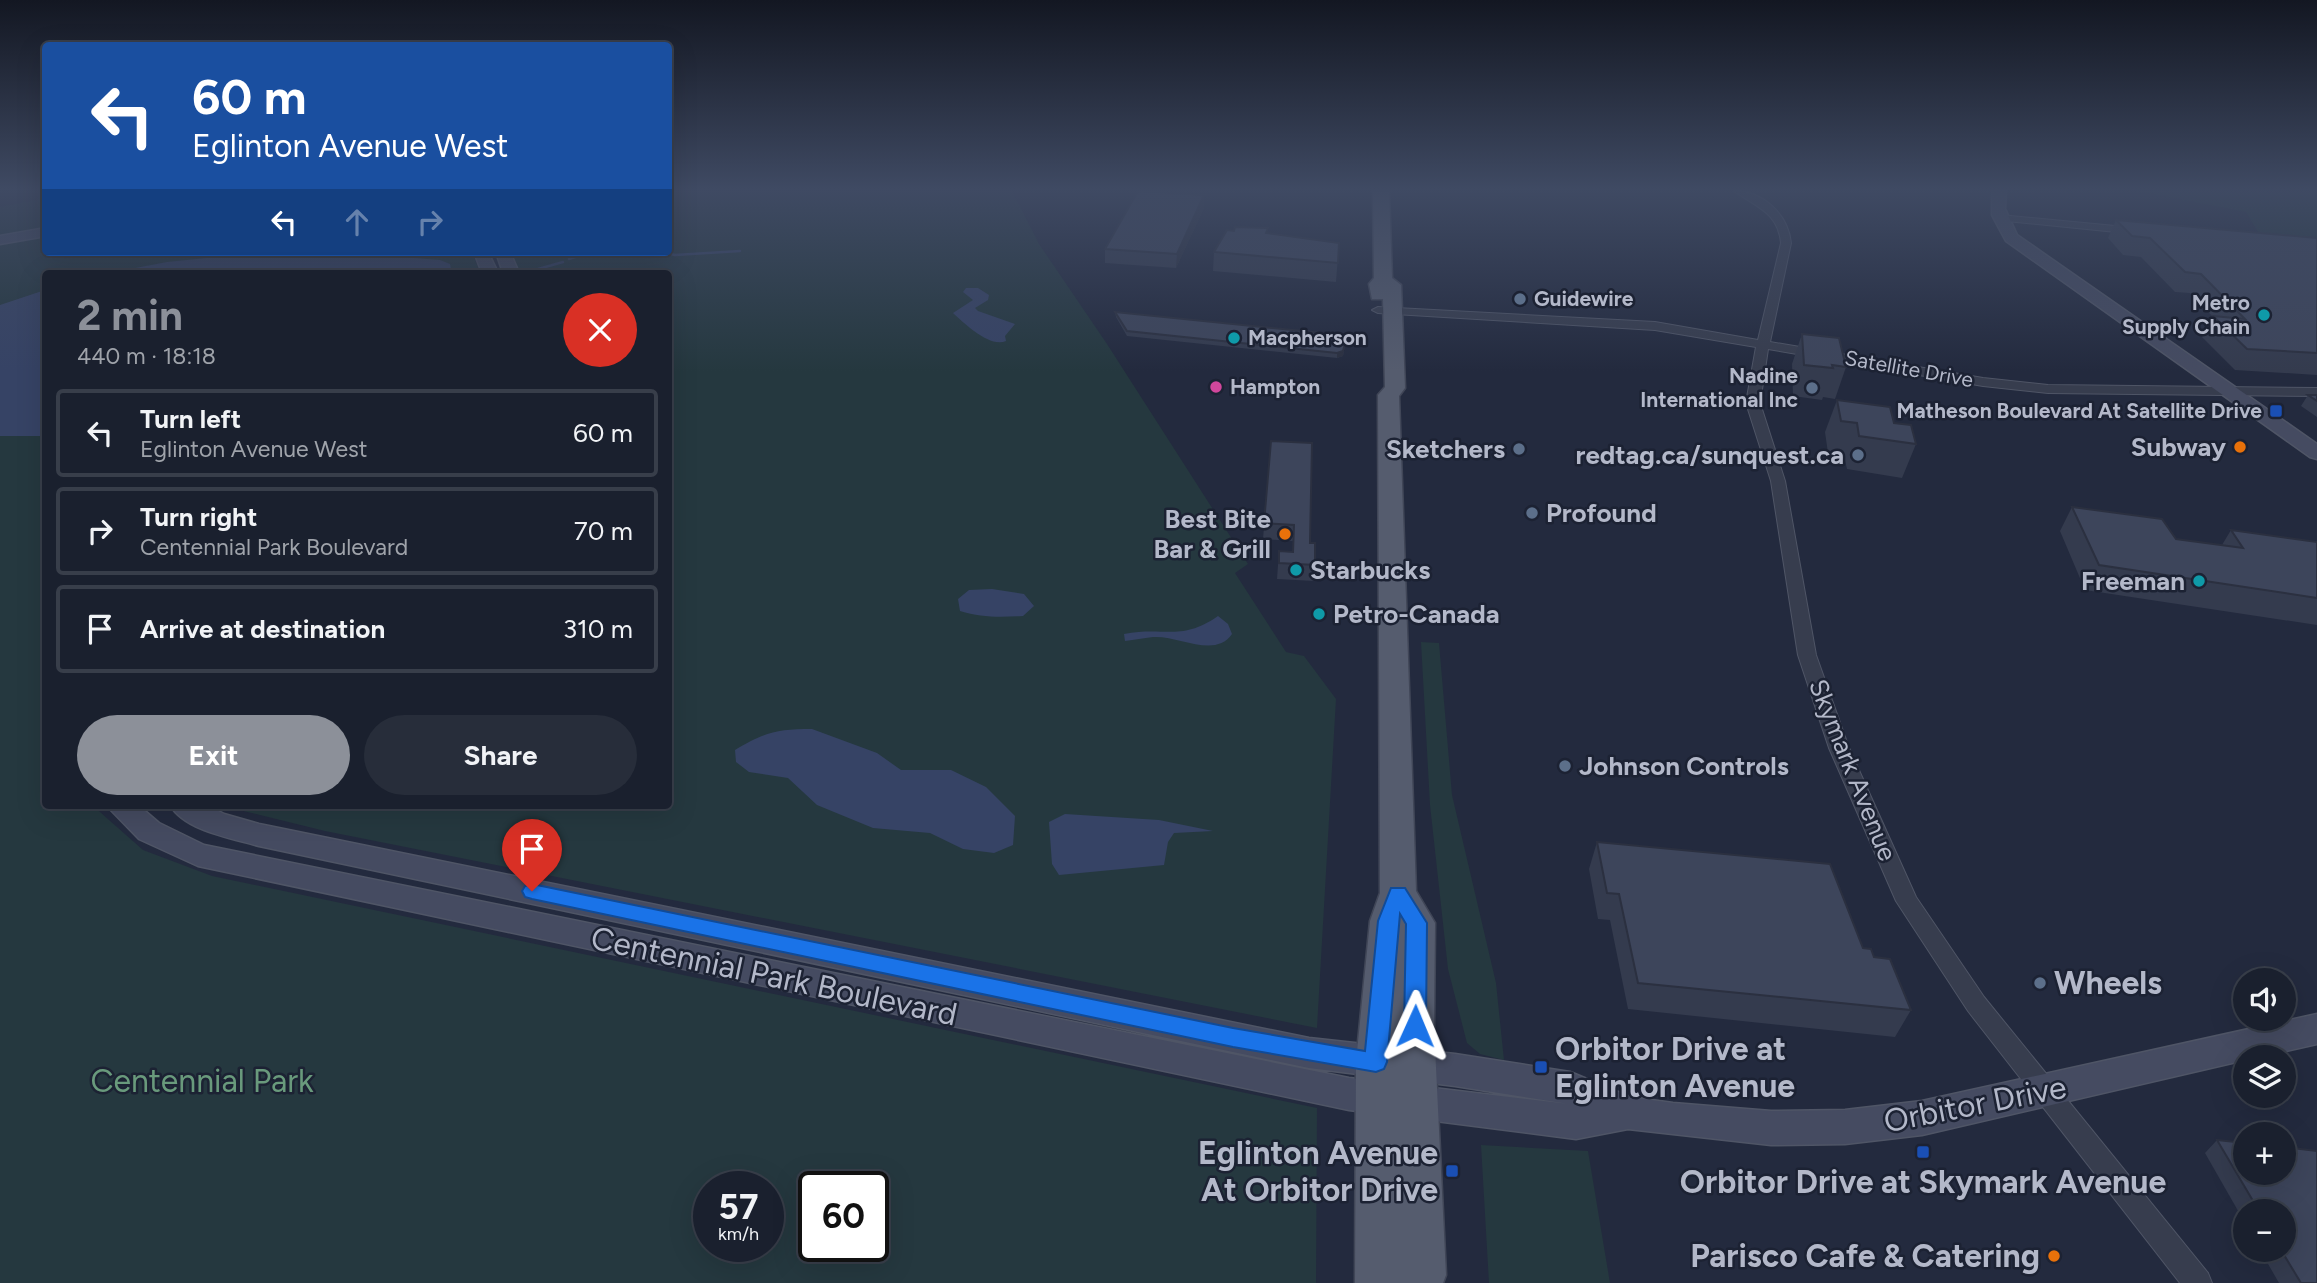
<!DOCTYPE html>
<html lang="en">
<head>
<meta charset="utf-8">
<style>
	:root { --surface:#1a202e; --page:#272d3a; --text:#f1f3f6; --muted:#9fa3aa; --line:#383e4a; --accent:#8c9099 }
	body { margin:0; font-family:Figtree,sans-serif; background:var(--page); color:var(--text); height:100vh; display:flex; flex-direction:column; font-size:26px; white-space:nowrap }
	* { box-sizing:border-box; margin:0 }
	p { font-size:23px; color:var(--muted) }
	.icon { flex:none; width:38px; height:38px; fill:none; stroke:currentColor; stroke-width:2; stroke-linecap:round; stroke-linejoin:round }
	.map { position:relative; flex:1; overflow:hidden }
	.drawer { position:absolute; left:42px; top:270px; width:630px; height:539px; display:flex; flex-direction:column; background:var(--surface); border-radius:7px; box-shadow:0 7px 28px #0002,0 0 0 2px var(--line) }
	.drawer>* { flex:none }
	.guide { position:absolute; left:42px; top:42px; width:630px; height:214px; border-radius:7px; box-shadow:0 7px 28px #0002,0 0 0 2px var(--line); background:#1a4fa0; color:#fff; overflow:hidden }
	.buttons { position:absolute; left:2233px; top:968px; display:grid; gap:14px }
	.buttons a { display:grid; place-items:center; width:63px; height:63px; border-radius:50%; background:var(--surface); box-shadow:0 7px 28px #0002,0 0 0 2px var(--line); font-size:35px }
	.speed { position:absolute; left:693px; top:1171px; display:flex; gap:14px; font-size:35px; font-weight:700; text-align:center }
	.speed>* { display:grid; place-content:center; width:91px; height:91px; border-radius:50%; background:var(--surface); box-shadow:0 7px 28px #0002,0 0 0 2px var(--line); line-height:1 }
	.speed small { font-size:18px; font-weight:400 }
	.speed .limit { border:4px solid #111; border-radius:10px; background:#fff; color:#111 }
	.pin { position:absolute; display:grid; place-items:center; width:60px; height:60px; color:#fff; margin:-72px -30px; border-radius:50% 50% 50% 0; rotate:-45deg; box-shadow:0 0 7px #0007 }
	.pin .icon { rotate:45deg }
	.me { position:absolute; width:77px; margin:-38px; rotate:1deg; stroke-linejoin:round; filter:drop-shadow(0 0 5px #0008) }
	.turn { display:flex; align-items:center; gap:24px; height:147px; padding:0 35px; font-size:32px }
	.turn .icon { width:91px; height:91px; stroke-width:2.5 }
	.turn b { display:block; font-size:49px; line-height:60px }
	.lanes { display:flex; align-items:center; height:66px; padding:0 35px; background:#0003; justify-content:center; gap:35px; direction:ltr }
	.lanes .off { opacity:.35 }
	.round { display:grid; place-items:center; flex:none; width:74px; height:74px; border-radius:37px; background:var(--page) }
	.headline { display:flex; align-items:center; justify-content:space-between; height:119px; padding:0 35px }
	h1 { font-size:42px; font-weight:700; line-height:52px; color:var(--accent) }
	.primary-button { display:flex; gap:14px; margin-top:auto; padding:14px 35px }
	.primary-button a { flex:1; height:80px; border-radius:42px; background:var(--accent); color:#fff; font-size:28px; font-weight:700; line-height:80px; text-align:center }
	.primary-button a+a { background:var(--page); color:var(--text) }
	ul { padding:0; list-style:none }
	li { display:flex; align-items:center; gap:21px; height:88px; margin:0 14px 10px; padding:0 21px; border:4px solid var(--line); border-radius:7px }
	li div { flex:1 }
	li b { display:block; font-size:26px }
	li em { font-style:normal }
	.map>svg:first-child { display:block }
	.green { fill:#25383f; fill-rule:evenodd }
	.water { fill:#364365 }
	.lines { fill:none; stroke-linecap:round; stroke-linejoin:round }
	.stream { stroke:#364365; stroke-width:2.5 }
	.street-casing { stroke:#4f5566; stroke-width:2 }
	.secondary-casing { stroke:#4f5566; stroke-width:3 }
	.primary-casing { stroke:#404657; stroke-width:3 }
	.street { fill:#373d4e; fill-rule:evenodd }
	.secondary { fill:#454b61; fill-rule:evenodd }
	.primary { fill:#555c6e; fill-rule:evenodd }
	.wall { fill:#343b4e }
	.shaded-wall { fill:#2b3040 }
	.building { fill:#3d455b; stroke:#2b3040; stroke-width:2 }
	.route { fill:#1a73e8; stroke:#114b97; stroke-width:2 }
	.service-dot { fill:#5c6f8a; stroke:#1c2233; stroke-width:2.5 }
	.culture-dot { fill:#0f9aa8; stroke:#1c2233; stroke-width:2.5 }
	.hotel-dot { fill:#d1479c; stroke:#1c2233; stroke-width:2.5 }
	.transit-dot { fill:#1a4fb4; stroke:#1c2233; stroke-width:2.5 }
	.food-dot { fill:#e8710a; stroke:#1c2233; stroke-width:2.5 }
	.labels { text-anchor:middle; stroke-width:5; stroke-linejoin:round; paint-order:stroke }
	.far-poi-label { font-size:21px; font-weight:bold; fill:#b3b8c9; stroke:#1c2233; text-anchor:start }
	.far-street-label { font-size:21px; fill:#b3b8c9; stroke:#1c2233 }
	.poi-label { font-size:26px; font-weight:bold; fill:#b3b8c9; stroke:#1c2233; text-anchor:end }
	.street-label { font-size:26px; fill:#b3b8c9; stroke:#1c2233 }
	.near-street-label { font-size:32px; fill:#b3b8c9; stroke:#1c2233 }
	.near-poi-label { font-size:32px; font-weight:bold; fill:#b3b8c9; stroke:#1c2233; text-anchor:start }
	.near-park-label { font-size:32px; fill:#699a7c; stroke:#1c2233 }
</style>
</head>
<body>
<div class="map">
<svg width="2317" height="1283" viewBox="0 0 2317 1283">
	<rect width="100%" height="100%" fill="#232a3e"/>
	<path class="green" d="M669 191H1012L1039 244 1107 344 1248 564 1235 573 1286 652 1304 656 1336 699 1317 1028 325 831 219 805H668V273H517L510 252H668Z
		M2139 191 2317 193V245L2263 240 2246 212Z
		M45 198 46 252H472L480 273H46V805H92L143 850 212 876 1317 1108 1316 1283H0V207ZM709 1186H768V1246H709ZM814 1186H873V1246H814Z
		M1421 642 1439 643 1452 795 1496 983 1504 1060 1480 1054 1467 1043 1448 969 1430 805Z
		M1481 1145 1588 1151 1610 1283H1489Z"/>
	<path class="water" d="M255 253 364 254 440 260 450 264 451 269 471 273H109L167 262Z
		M966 288H978L989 295 988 300 975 308 978 311 1015 324 1005 336 1006 341C990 348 965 324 953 313L973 300 963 292Z
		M45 290V436H0V305Z
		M992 589 1024 594 1034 606 1023 616C1001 617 982 618 960 611L958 599 969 590Z
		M1218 616 1228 624 1232 634C1215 659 1178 635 1153 637 1143 638 1135 640 1125 641L1124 634C1164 626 1181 642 1218 616Z
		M812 729 877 753 901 770H951L986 787 1015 816 1013 845 994 853 963 849 930 833 873 828 817 805 788 778 749 772 736 762 735 750C764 732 778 729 812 729Z
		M1065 814 1159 820 1213 831 1174 833 1168 842 1164 865 1059 875 1052 864 1049 822Z"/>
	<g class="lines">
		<path class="stream" d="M663 252 675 255 740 251
			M569 259 584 254
			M531 271 563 262"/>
		<g class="street-casing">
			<path id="street" d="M1734 191C1763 191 1788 214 1791 243L1770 342 1983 378 2048 385 2317 388V396L2048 393 1983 386 1768 349 1760 403 1785 481 1816 655 1849 748 1916 897 1984 997 2208 1273 2212 1283H2180L1968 1011 1896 901 1829 748 1798 655 1771 481 1746 403 1756 347 1655 330 1378 313 1372 310 1378 307 1655 322 1758 340 1781 243C1778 212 1756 207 1734 191Z
				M2000 215 2136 228 2141 231 2136 234 1996 220 1995 218Z"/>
		</g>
		<g class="secondary-casing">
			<path id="secondary" d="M1992 191H2006L2005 209 2017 235 2317 444V459L2310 457 2006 241 1992 215Z
				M46 228V236L0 244V236Z
				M474 252H488L498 273H482Z
				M496 252H510L519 273H503Z
				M106 805H138L159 823 204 845 1349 1078 1569 1104 1455 1086 1309 1068 259 846C232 838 185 831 170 805H207L224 814 259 824 1309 1038 1455 1054 1570 1072 1630 1097 1673 1103 1771 1111 1845 1110 1922 1101 2317 1014V1044L2259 1057H2245V1060L1922 1135 1845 1144 1771 1145 1628 1129 1576 1139 1349 1110 198 866 139 839Z"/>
		</g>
		<g class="primary-casing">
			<path id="primary" d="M1373 191H1389L1392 278 1401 285 1405 388 1399 396 1416 891 1435 923 1434 1026 1446 1275 1443 1283H1355L1356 1062 1370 921 1380 893 1378 395 1385 387 1383 299H1372L1369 284 1374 278Z"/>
		</g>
		<use href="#street" class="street"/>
		<use href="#secondary" class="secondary"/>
		<use href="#primary" class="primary"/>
	</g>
	<path class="wall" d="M1204 195V208L1176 268 1105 263V249Z
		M2116 220 2317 238V375L2235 370 2202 337 2213 317 2190 293 2175 292 2141 257 2123 255 2108 238Z
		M1268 233 1339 243 1336 282 1213 271 1214 252Z
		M1115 312 1342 335V340L1345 345 1343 356 1337 358 1127 336 1116 317Z
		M1802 334 1846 367 1835 399 1823 397 1822 400 1793 396 1792 364Z
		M2308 395H2317V417L2301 406Z
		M1837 400 1894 423 1916 444 1902 478 1847 469 1844 456 1828 453 1825 432Z
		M1271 441 1310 543 1315 565 1314 581 1277 579 1279 551H1293V541L1263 539Z
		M2072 507 2176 539 2222 545 2231 530 2317 542V625L2085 590 2060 531Z
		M1597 842 1863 948 1874 957 1911 1010 1895 1037 1628 1009 1610 920 1598 919 1589 869Z
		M2217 1140 2245 1143V1172H2284V1147L2317 1151V1283H2279L2260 1250H2284V1211H2245V1223L2205 1153Z"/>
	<path class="shaded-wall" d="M1204 195V208L1176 268 1177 254Z
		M1346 340 1343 356 1337 358V353Z"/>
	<path class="building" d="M1138 191 1204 195 1177 254 1105 249Z
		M2116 220 2317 238V353L2247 349 2213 316 2245 319 2201 274 2185 272 2150 238 2132 236Z
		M1235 227 1268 228 1266 233 1339 243 1338 263 1214 252 1227 230 1234 231Z
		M1115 312 1342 335 1341 339 1346 340 1343 351 1337 353 1127 331Z
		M1802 334 1839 338 1846 367 1832 365 1833 368 1804 365Z
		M2308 395H2317V401Z
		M1837 400 1890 407 1894 423 1911 425 1916 444 1859 436 1857 423 1841 421Z
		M1271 441 1312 443 1310 543H1315V565L1279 563V551L1293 552 1294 525 1264 523Z
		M2072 507 2162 519 2176 539 2243 548 2231 530 2317 542V598L2099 565Z
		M1597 842 1830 864 1863 948 1871 949 1874 957 1890 959 1911 1010 1638 983 1619 894 1607 893Z
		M2217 1140 2245 1143V1172H2284V1147L2317 1151V1283H2301L2281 1250H2284V1211H2259Z"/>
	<linearGradient id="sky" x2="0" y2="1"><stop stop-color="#131722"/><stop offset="0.51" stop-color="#3f4a63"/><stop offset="1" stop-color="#3f4a63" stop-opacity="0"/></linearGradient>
	<rect width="2317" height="371" fill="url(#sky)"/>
	<path class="route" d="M532 884 1233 1028 1365 1051 1378 921 1391 888H1405L1427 923 1426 1026 1423 1032 1415 1035 1407 1032 1404 1026 1406 924 1400 914 1387 1062 1384 1069 1376 1072 1233 1047 532 899 525 897 522 891 525 886Z"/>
	<g class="service-dot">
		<circle cx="1520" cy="299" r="7"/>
		<circle cx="1812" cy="388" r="7"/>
		<circle cx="1519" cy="449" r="7"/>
		<circle cx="1858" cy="455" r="7"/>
		<circle cx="1532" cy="513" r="7"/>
		<circle cx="1565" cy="766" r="7"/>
		<circle cx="2040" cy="983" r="7"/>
	</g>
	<g class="culture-dot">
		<circle cx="2264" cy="315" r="7"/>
		<circle cx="1234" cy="338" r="7"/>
		<circle cx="1296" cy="570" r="7"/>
		<circle cx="2199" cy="581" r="7"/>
		<circle cx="1319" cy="614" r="7"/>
	</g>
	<circle class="hotel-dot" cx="1216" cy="387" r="7"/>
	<g class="transit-dot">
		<rect x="2269" y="404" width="14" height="14" rx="3.5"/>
		<rect x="1534" y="1060" width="14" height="14" rx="3.5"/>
		<rect x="1916" y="1145" width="14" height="14" rx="3.5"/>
		<rect x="1445" y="1164" width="14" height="14" rx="3.5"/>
	</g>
	<g class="food-dot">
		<circle cx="2240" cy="447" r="7"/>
		<circle cx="1285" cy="534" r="7"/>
		<circle cx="2054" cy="1256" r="7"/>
	</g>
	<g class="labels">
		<g class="far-poi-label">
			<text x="1534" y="306">Guidewire</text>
			<text x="2250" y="310" text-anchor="end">Metro<tspan x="2250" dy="24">Supply Chain</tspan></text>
			<text x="1248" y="345">Macpherson</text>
			<text x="1798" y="383" text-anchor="end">Nadine<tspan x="1798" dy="24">International Inc</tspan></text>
			<text x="1230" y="394">Hampton</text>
			<text x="2262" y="418" text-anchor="end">Matheson Boulevard At Satellite Drive</text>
		</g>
		<g class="far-street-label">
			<text transform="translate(1909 369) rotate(10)" y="7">Satellite Drive</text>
		</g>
		<g class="poi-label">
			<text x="2226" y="456">Subway</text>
			<text x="1505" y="458">Sketchers</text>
			<text x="1844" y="464">redtag.ca/sunquest.ca</text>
			<text x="1546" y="522" text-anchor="start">Profound</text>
			<text x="1271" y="528">Best Bite<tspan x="1271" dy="30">Bar &amp; Grill</tspan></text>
			<text x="1310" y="579" text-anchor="start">Starbucks</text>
			<text x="2185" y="590">Freeman</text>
			<text x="1333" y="623" text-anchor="start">Petro-Canada</text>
			<text x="1579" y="775" text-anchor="start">Johnson Controls</text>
		</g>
		<g class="street-label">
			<text transform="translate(1853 770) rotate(68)" y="9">Skymark Avenue</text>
		</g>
		<g class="near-street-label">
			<text transform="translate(774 976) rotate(12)" y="11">Centennial Park Boulevard</text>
			<text transform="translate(1975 1104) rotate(-11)" y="11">Orbitor Drive</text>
		</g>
		<g class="near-poi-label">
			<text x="2054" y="994">Wheels</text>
			<text x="1555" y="1060">Orbitor Drive at<tspan x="1555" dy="37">Eglinton Avenue</tspan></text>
			<text x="1438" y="1164" text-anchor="end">Eglinton Avenue<tspan x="1438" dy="37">At Orbitor Drive</tspan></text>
			<text x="1923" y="1193" text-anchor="middle">Orbitor Drive at Skymark Avenue</text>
			<text x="2040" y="1267" text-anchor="end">Parisco Cafe &amp; Catering</text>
		</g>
		<g class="near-park-label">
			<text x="202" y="1092">Centennial Park</text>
		</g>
	</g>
</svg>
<div class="buttons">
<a><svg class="icon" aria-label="sound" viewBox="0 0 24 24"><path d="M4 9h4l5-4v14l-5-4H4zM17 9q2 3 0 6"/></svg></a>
<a><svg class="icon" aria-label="layers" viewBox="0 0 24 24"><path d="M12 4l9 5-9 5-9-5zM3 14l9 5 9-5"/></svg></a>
<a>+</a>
<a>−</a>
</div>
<div class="speed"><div>57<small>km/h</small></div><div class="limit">60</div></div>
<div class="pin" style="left:532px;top:891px;background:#d93025"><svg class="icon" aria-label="arrive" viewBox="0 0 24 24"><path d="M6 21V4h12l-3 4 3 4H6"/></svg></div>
<svg class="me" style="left:1415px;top:1026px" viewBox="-20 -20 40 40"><path d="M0-17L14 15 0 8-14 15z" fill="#1a73e8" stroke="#fff" stroke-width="4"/></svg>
<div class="guide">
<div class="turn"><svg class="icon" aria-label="left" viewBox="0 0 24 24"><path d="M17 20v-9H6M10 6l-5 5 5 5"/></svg><div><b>60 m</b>Eglinton Avenue West</div></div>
<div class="lanes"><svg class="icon" aria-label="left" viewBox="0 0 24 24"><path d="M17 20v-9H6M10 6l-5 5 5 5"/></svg><svg class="icon off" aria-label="ahead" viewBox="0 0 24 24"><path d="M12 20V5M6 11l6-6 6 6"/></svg><svg class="icon off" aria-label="right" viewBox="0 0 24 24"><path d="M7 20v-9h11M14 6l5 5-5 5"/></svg></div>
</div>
<section class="drawer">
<div class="headline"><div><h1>2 min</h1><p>440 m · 18:18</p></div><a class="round" style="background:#d93025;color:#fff"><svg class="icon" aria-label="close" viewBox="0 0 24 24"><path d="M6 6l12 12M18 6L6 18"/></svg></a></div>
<ul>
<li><svg class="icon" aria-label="left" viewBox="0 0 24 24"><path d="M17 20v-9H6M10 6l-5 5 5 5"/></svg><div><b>Turn left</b><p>Eglinton Avenue West</p></div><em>60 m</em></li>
<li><svg class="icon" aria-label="right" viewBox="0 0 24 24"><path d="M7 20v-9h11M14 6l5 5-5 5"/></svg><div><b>Turn right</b><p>Centennial Park Boulevard</p></div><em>70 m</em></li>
<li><svg class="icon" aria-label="arrive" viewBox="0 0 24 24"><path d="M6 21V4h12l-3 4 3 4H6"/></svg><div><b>Arrive at destination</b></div><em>310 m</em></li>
</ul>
<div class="primary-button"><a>Exit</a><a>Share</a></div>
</section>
</div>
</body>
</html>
